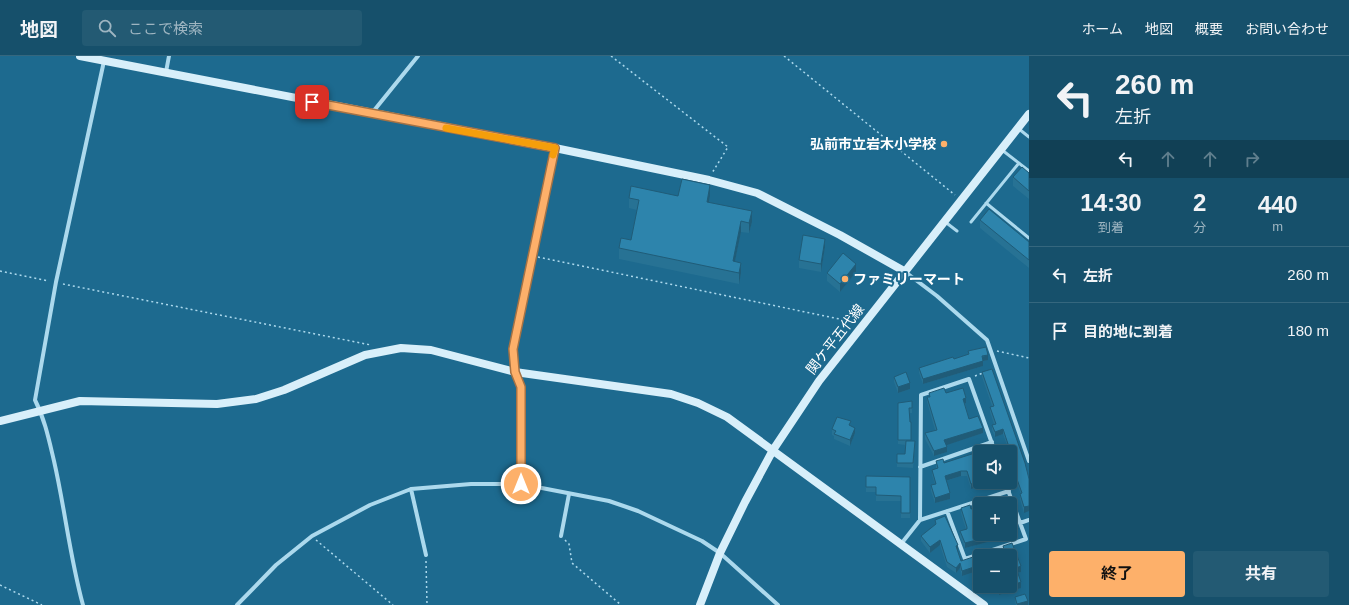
<!DOCTYPE html>
<html lang="ja">
<head>
<meta charset="utf-8">
<style>
	:root { --surface:#16506b; --page:#235a73; --text:#f1f3f6; --muted:#9eb5c1; --line:#35677e; --accent:#fdb06a }
	body { margin:0; font-family:Arial,"Noto Sans JP",sans-serif; background:var(--page); color:var(--text); height:100vh; display:flex; flex-direction:column; font-size:15px; white-space:nowrap }
	* { box-sizing:border-box; margin:0 }
	p { font-size:13px; color:var(--muted) }
	.icon { flex:none; width:22px; height:22px; fill:none; stroke:currentColor; stroke-width:2; stroke-linecap:round; stroke-linejoin:round }
	.map { position:relative; flex:1; overflow:hidden }
	.sheet { display:flex; flex-direction:column; background:var(--surface); width:320px }
	.sheet>* { flex:none }
	.top-card { background:#16506b; color:var(--text); overflow:hidden }
	.fabs { position:absolute; left:973px; top:389px; display:grid; gap:8px }
	.fabs a { display:grid; place-items:center; width:44px; height:44px; border-radius:4px; background:var(--surface); box-shadow:0 2px 10px #0003,0 0 0 1px var(--line); font-size:20px }
	.pin { position:absolute; display:grid; place-items:center; width:34px; height:34px; color:#fff; margin:-17px; border-radius:8px; box-shadow:0 2px 6px #0006 }
	.me { position:absolute; width:44px; margin:-22px; rotate:0deg; stroke-linejoin:round; filter:drop-shadow(0 0 3px #0008) }
	.turn { display:flex; align-items:center; gap:14px; height:84px; padding:0 20px; font-size:18px }
	.turn .icon { width:52px; height:52px; stroke-width:2.5 }
	.turn b { display:block; font-size:28px; line-height:34px }
	.lanes { display:flex; align-items:center; height:38px; padding:0 20px; background:#0003; justify-content:center; gap:20px; direction:ltr }
	.lanes .off { opacity:.35 }
	.eta { display:flex; justify-content:space-evenly; align-items:center; height:68px; text-align:center }
	.eta b { font-size:24px; font-weight:700; line-height:28px }
	.button { display:flex; gap:8px; margin-top:auto; padding:8px 20px }
	.button a { flex:1; height:46px; border-radius:4px; background:var(--accent); color:#111; font-size:16px; font-weight:700; line-height:46px; text-align:center }
	.button a+a { background:var(--page); color:var(--text) }
	ul { padding:0; list-style:none }
	li { display:flex; align-items:center; gap:12px; height:56px; padding:0 20px; border-top:1px solid var(--line) }
	li div { flex:1 }
	li b { display:block; font-size:15px }
	li em { font-style:normal }
	header { display:flex; align-items:center; gap:24px; box-sizing:border-box; height:56px; padding:0 20px; background:var(--surface); border-bottom:1px solid var(--line) }
	header strong { font-size:19px }
	nav { display:flex; gap:22px; margin-inline-start:auto; font-size:14px }
	.search { width:280px; height:36px; background:var(--page); display:flex; align-items:center; gap:10px; box-sizing:border-box; padding:0 14px; border-radius:4px; color:var(--muted); font-size:15px }
	main { display:flex; flex:1; min-height:0 }
	.map>svg:first-child { display:block }
	.lines { fill:none; stroke-linecap:round; stroke-linejoin:round }
	.path { stroke:#acd9ed; stroke-width:1.5; stroke-dasharray:2 3; stroke-linecap:butt }
	.lane { stroke:#acd9ed; stroke-width:3 }
	.street { stroke:#acd9ed; stroke-width:4 }
	.secondary { stroke:#d8effa; stroke-width:8 }
	.wall { fill:#277294 }
	.shaded-wall { fill:#205c78 }
	.building { fill:#2d84ac; stroke:#205c78 }
	.route-casing { stroke:#a47245; stroke-width:10 }
	.route { stroke:#fdb06a; stroke-width:7 }
	.slow { stroke:#f59e0b; stroke-width:7 }
	.poi-dot { fill:#fdb06a; stroke:#1d6a8f; stroke-width:1.5 }
	.labels { text-anchor:middle; stroke-width:4; stroke-linejoin:round; paint-order:stroke }
	.poi-label { font-size:14px; font-weight:bold; fill:#fff; stroke:#1d6a8f; text-anchor:end }
	.street-label { font-size:14px; fill:#fff; stroke:#1d6a8f }
</style>
</head>
<body>
<header>
<strong>地図</strong>
<div class="search"><svg class="icon" aria-label="search" viewBox="0 0 24 24"><circle cx="10" cy="10" r="6"/><path d="M15 15l6 6"/></svg>ここで検索</div>
<nav><a>ホーム</a><a>地図</a><a>概要</a><a>お問い合わせ</a></nav>
</header>
<main>
<div class="map">
<svg width="1029" height="549" viewBox="0 0 1029 549">
	<rect width="100%" height="100%" fill="#1d6a8f"/>
	<g class="lines">
		<path class="path" d="M611 0 728 91 712 117
			M784 0 955 139
			M538 201 854 266
			M0 215 49 225
			M63 228 371 289
			M997 295 1029 302
			M975 320 983 317
			M316 484 393 549
			M565 484 569 488 572 507 621 549
			M426 505 427 549
			M0 529 42 549"/>
		<path class="lane" d="M1019 73 1029 81
			M1002 94 1029 115
			M986 147 1029 182
			M944 165 957 175
			M971 166 1019 107"/>
		<path class="street" d="M166 16 169 0
			M372 57 418 0
			M904 215 937 240 987 284 1029 405
			M920 411 992 386
			M521 428V331L515 316 513 293 555 92
			M411 433 426 499
			M947 455 965 503 1026 483 1005 426
			M920 464 921 339 969 323 995 396
			M1020 467 1029 464
			M561 480 569 438
			M901 488 920 464 1009 435
			M83 549C70 502 65 453 54 405 49 384 45 364 35 344L56 226 104 5
			M237 549 276 509 312 480 370 449 411 433 471 428H521L609 445 638 455 702 485 720 497 778 549"/>
		<path class="secondary" d="M80 0 555 92 709 124 757 137 840 179 904 215
			M0 365 80 345 217 348 256 343 284 334 365 299 401 292 431 294 515 316 671 338 698 347 727 361 984 549
			M700 549 720 497 745 446 773 394 819 325 1029 58"/>
	</g>
	<path class="wall" d="M1029 117V143L1013 130V121Z
		M678 140H710L709 146 752 166 749 177 741 176 735 205 741 217 739 228 619 203V192L631 184 637 154 629 152V142Z
		M980 164 1029 186V212L980 172Z
		M825 191 821 216 799 212V204Z
		M856 216 840 236 827 225V217Z
		M968 295 988 304 983 305V310L923 328 919 317V312L954 303 968 299Z
		M982 316 1025 407 1024 457 1020 443V438H1021L1010 409V396H1005V390L1007 389 1003 378 995 381 992 374V369L994 368 990 356V351L992 350 982 321Z
		M894 321 910 333 898 337 894 326Z
		M929 337H946L966 347H965L969 363 983 377 946 389 947 396 934 400 925 383V377L935 374 927 346V341H929Z
		M912 345V357H909L911 385 915 389 913 412 897 411V398H905V389L898 388V347Z
		M851 370 855 377 850 390 834 383V380L832 379V373Z
		M986 389 980 426H1000V429L990 432 988 428 971 433 967 420H961L946 425 950 443 935 447 931 435V429L935 428 932 419V414L936 413V405L944 407 977 396V391Z
		M866 420 910 421V462H901V445H876V436H866Z
		M961 452 971 453 1018 478 965 492 960 481V475L966 474 961 457Z
		M935 464 958 494 957 495 961 505 977 503 980 501V514L962 520 960 512 956 517 947 511 940 489 930 497 921 485V480L935 469Z
		M1003 490 1021 516 1017 517 1021 532 999 539 996 530H1010Z
		M1015 541 1028 549H1016L1015 546Z"/>
	<path class="shaded-wall" d="M710 129V140L707 156V146Z
		M752 155V166L749 177V167Z
		M741 165V176L733 215V205Z
		M825 183V191L821 216V208Z
		M741 207V217L739 228V217Z
		M856 208V216L840 236V228Z
		M988 299V304L983 305V310L923 328V323Z
		M910 327V333L898 337V331Z
		M966 342V347L963 348V343Z
		M855 372V377L850 390V384Z
		M983 372V377L944 390V384Z
		M1003 373V378L995 381V376Z
		M947 391V396L934 400V395Z
		M961 415V420L945 425V420Z
		M980 425V426H988V428L971 433V428Z
		M993 426H1000V429L990 432V427Z
		M950 437V443L935 447V442Z
		M1029 450V455L1024 457V451Z
		M1018 473V478L965 492V487L999 478H1010V475Z
		M940 484V489L930 497V491Z
		M958 489V494L956 495V490Z
		M960 507V512L956 517V512Z
		M980 509V514L962 520V515Z
		M1021 510V516L1016 517V512Z
		M1021 526V532L999 539V534Z
		M1028 545V549H1017V548Z"/>
	<path class="building" d="M1022 111 1029 117V135L1013 121Z
		M682 123 710 129 707 146 752 155 749 167 741 165 733 205 741 207 739 217 619 192 621 182 631 184 639 144 629 142 631 130 678 140Z
		M989 153 1029 186V204L980 164Z
		M803 179 825 183 821 208 799 204Z
		M843 197 856 208 840 228 827 217Z
		M986 291 988 299 982 300 983 305 923 323 919 312 953 301 954 303 969 298 968 295Z
		M992 313 1025 407 1029 423V450L1024 451 1020 438 1022 437 1010 404V396H1007L1005 390 1008 388 1003 373 995 376 992 369 996 368 990 351 994 350 982 316Z
		M906 316 910 327 898 331 894 321Z
		M944 332 946 337 963 332 966 342 963 343 969 363 978 360 983 372 944 384 947 391 934 395 925 377 937 374 927 341H930L929 337Z
		M912 345V352H909L910 366H911V384H898V347Z
		M837 361 851 365 849 369 855 372 850 384 834 378 836 375 832 373Z
		M906 385H915L913 407H897V398H905Z
		M986 389 988 396H980V425L971 428 967 415H961L945 420 950 437 935 442 931 429 936 428 932 414 938 412 936 405 943 403 944 407 978 396 977 391Z
		M866 420 910 421V457H901V440L876 439V431H866Z
		M1007 443 1009 448H993Z
		M970 449 971 453 980 450V478H999L965 487 960 475 967 473V471L961 452Z
		M1010 451 1018 473 1010 475Z
		M945 460 958 489 956 490 961 505 976 500 977 503 980 501V509L962 515 960 507 956 512 947 506 940 484 930 491 921 480 936 468 935 464Z
		M1012 487 1021 510 1016 512 1021 526 999 534 998 530H1010V500H984L1004 493 1003 490Z
		M1025 538 1028 545 1017 548 1015 541Z"/>
	<g class="lines">
		<g class="route-casing">
			<path id="route" d="M312 46 555 92 513 293 515 316 521 331V428"/>
		</g>
		<use href="#route" class="route"/>
		<path class="slow" d="M446 72 555 92 553 99"/>
	</g>
	<g class="poi-dot">
		<circle cx="944" cy="88" r="4"/>
		<circle cx="845" cy="223" r="4"/>
	</g>
	<g class="labels">
		<g class="poi-label">
			<text x="936" y="93">弘前市立岩木小学校</text>
			<text x="853" y="228" text-anchor="start">ファミリーマート</text>
		</g>
		<g class="street-label">
			<text transform="translate(835 283) rotate(-52)" y="5">関ケ平五代線</text>
		</g>
	</g>
</svg>
<div class="fabs">
<a><svg class="icon" aria-label="sound" viewBox="0 0 24 24"><path d="M4 9h4l5-4v14l-5-4H4zM17 9q2 3 0 6"/></svg></a>
<a>+</a>
<a>−</a>
</div>
<div class="pin" style="left:312px;top:46px;background:#d93025"><svg class="icon" aria-label="arrive" viewBox="0 0 24 24"><path d="M6 21V4h12l-3 4 3 4H6"/></svg></div>
<svg class="me" style="left:521px;top:428px" viewBox="-20 -20 40 40"><circle r="17" fill="#fdb06a" stroke="#fff" stroke-width="3"/><path d="M0-11L8 9 0 5-8 9z" fill="#fff"/></svg>
</div>
<section class="sheet">
<div class="top-card">
<div class="turn"><svg class="icon" aria-label="left" viewBox="0 0 24 24"><path d="M17 20v-9H6M10 6l-5 5 5 5"/></svg><div><b>260 m</b>左折</div></div>
<div class="lanes"><svg class="icon" aria-label="left" viewBox="0 0 24 24"><path d="M17 20v-9H6M10 6l-5 5 5 5"/></svg><svg class="icon off" aria-label="ahead" viewBox="0 0 24 24"><path d="M12 20V5M6 11l6-6 6 6"/></svg><svg class="icon off" aria-label="ahead" viewBox="0 0 24 24"><path d="M12 20V5M6 11l6-6 6 6"/></svg><svg class="icon off" aria-label="right" viewBox="0 0 24 24"><path d="M7 20v-9h11M14 6l5 5-5 5"/></svg></div>
</div>
<div class="eta">
<div><b>14:30</b><p>到着</p></div>
<div><b>2</b><p>分</p></div>
<div><b>440</b><p>m</p></div>
</div>
<ul>
<li><svg class="icon" aria-label="left" viewBox="0 0 24 24"><path d="M17 20v-9H6M10 6l-5 5 5 5"/></svg><div><b>左折</b></div><em>260 m</em></li>
<li><svg class="icon" aria-label="arrive" viewBox="0 0 24 24"><path d="M6 21V4h12l-3 4 3 4H6"/></svg><div><b>目的地に到着</b></div><em>180 m</em></li>
</ul>
<div class="button"><a>終了</a><a>共有</a></div>
</section>
</main>
</body>
</html>
